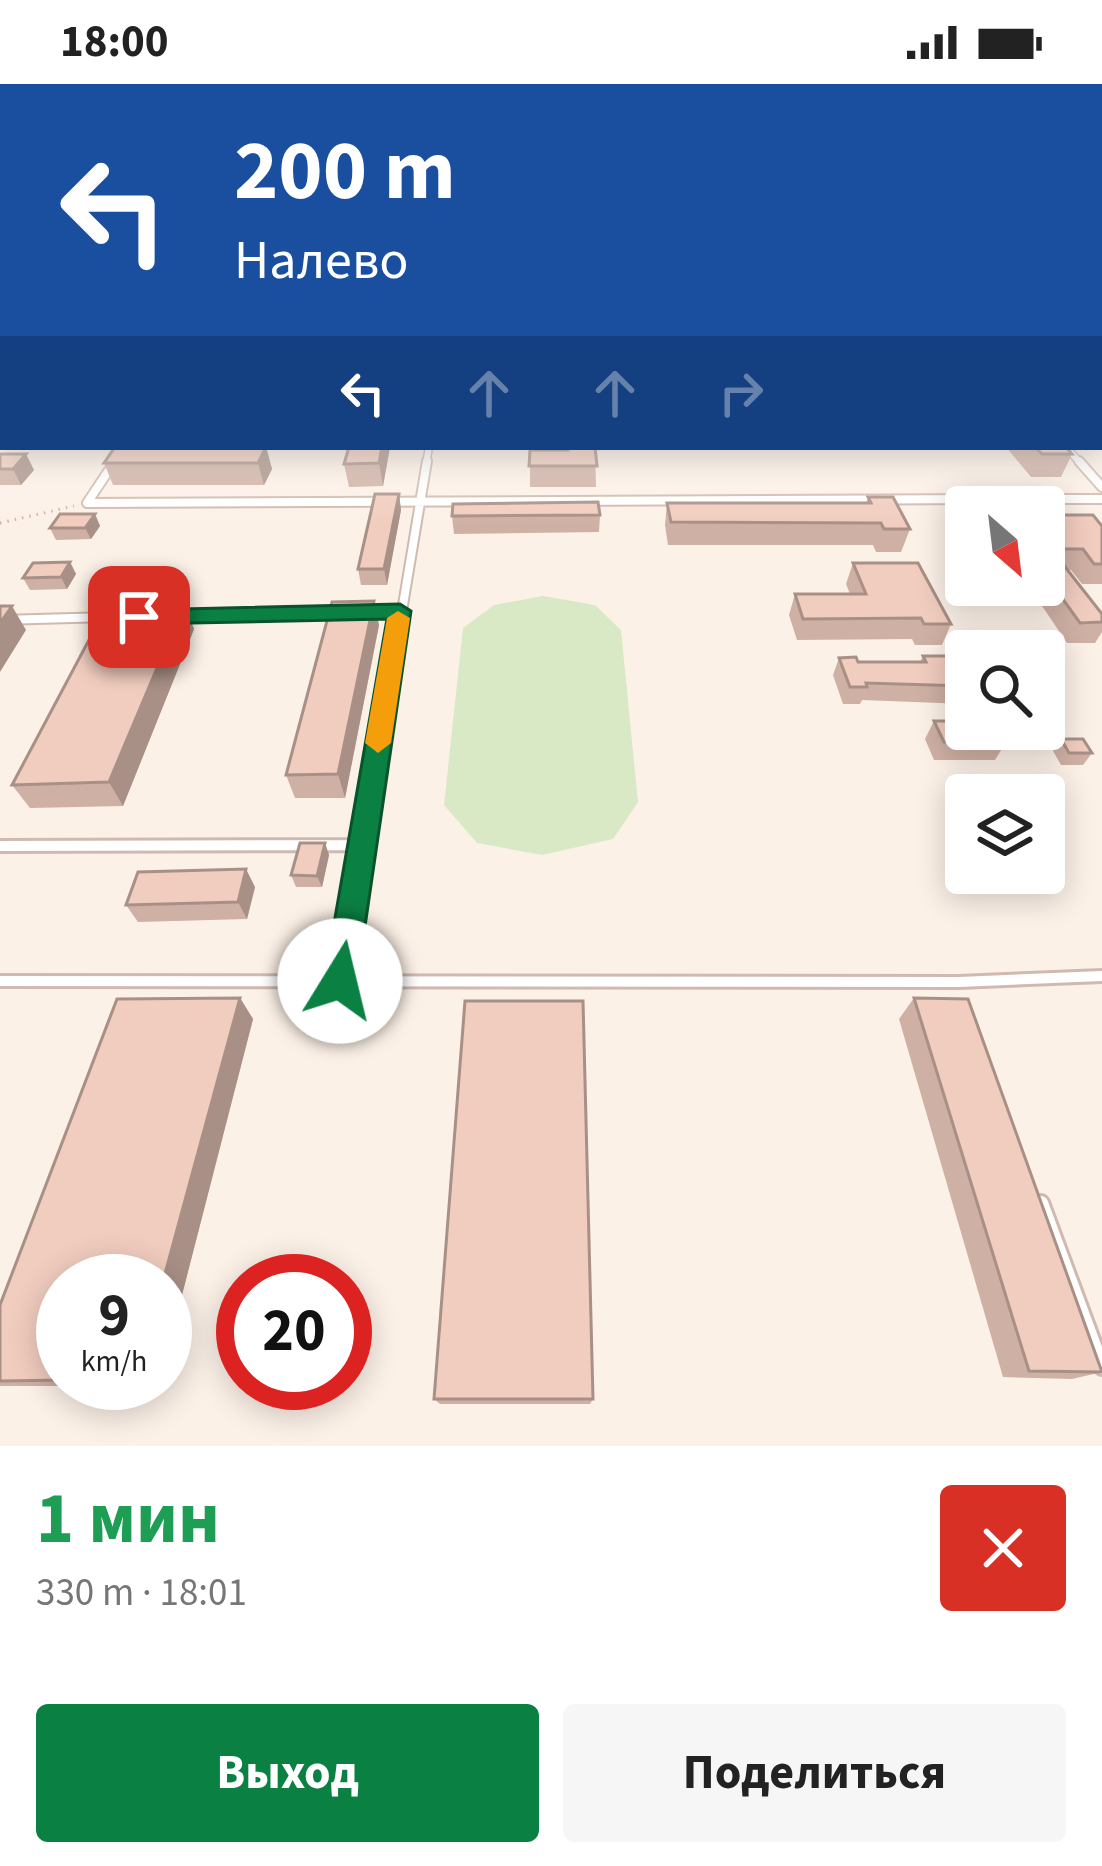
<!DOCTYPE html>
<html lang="ru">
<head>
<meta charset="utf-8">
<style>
	:root { --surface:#fff; --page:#f6f6f6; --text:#222; --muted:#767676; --accent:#0b8043 }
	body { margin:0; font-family:"Source Sans 3",sans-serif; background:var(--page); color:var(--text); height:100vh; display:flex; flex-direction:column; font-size:45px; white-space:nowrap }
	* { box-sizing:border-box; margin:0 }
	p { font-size:39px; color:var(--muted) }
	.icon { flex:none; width:66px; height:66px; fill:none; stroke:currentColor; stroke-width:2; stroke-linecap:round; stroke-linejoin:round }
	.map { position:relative; height:1362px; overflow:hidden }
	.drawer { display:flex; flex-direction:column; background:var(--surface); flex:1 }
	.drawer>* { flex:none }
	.hud { position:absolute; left:0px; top:0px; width:1104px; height:366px; box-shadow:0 6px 30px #0003; background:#1a4fa0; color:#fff; overflow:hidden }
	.needle { width:78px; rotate:152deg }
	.tools { position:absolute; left:945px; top:402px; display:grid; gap:24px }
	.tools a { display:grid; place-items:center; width:120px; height:120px; border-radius:12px; background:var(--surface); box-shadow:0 6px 30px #0003; font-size:60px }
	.speed { position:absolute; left:36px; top:1170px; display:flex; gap:24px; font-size:60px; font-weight:700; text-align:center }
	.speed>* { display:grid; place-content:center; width:156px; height:156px; border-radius:50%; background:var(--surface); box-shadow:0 6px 30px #0003; line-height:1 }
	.speed small { font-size:30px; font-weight:400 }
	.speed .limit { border:18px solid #d22; background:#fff; color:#111 }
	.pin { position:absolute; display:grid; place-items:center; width:102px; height:102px; color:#fff; margin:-51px; border-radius:24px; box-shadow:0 6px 18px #0006 }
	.me { position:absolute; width:132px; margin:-66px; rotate:9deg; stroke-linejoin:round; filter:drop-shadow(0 0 9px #0008) }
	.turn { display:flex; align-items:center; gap:42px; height:252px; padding:0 36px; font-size:54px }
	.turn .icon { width:156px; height:156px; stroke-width:2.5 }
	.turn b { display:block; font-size:84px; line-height:102px }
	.lanes { display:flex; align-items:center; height:114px; padding:0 36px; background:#0003; justify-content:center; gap:60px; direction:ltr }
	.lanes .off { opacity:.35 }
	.round { display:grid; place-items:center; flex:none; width:126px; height:126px; border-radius:12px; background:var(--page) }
	.head { display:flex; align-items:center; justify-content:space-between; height:204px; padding:0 36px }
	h1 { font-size:72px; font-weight:700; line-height:90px; color:#1e9e55 }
	.button { display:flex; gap:24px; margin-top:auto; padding:24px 36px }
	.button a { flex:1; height:138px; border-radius:12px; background:var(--accent); color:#fff; font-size:48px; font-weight:700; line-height:138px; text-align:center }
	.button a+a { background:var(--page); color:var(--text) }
	.status { display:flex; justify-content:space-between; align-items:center; height:84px; padding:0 60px; background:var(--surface); direction:ltr }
	.status svg { height:33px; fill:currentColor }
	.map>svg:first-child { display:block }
	.green { fill:#d9e9c6 }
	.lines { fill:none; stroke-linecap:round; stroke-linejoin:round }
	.lane-far4-casing { stroke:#d0bab0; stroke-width:9 }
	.lane-far3-casing { stroke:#d0bab0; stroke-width:12 }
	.lane-far2-casing { stroke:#d0bab0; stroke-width:15 }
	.lane-far1-casing { stroke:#d0bab0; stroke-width:16 }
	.lane-casing { stroke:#d0bab0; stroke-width:20 }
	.path { stroke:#d6b0a2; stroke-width:3; stroke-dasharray:1.5 6; stroke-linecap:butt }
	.lane-far4 { stroke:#fff; stroke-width:6 }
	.lane-far3 { stroke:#fff; stroke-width:8 }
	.lane-far2 { stroke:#fff; stroke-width:9 }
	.lane-far1 { stroke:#fff; stroke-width:10 }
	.lane { stroke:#fff; stroke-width:14 }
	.wall { fill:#cfb0a4 }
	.shaded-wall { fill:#a99086 }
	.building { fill:#f1cdbf; stroke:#a99086; stroke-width:3 }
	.route { fill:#0b8043; stroke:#07532c; stroke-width:3 }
	.slow { fill:#f59e0b }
</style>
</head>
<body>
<div class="status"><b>18:00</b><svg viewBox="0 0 49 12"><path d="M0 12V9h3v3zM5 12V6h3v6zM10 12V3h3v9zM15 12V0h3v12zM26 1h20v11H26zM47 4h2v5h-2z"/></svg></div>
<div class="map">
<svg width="1102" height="1362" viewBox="0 0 1102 1362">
	<rect width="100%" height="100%" fill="#fcf1e7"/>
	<path class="green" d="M543 512 595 521 621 546 638 718 613 755 542 771 477 759 444 721 463 544 494 521Z"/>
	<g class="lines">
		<g class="lane-far4-casing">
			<path id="lane-far4" d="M1066 363 1081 380
				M113 380 124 363
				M426 380 429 363"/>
		</g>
		<g class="lane-far3-casing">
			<path id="lane-far3" d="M115 377 87 419 993 415
				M1079 377 1102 403
				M1009 415H1102
				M365 528 400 527
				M179 532 337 528
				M0 536 109 533
				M399 545 427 377"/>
		</g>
		<g class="lane-far2-casing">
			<path id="lane-far2" d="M364 755 399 542"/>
		</g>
		<g class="lane-far1-casing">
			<path id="lane-far1" d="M0 762 362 761
				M0 897 959 898 1102 892
				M340 897 364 752"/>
		</g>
		<g class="lane-casing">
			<path id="lane" d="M1041 1119 1102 1283"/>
		</g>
		<path class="path" d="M0 439 74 422"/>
		<use href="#lane-far4" class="lane-far4"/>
		<use href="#lane-far3" class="lane-far3"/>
		<use href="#lane-far2" class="lane-far2"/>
		<use href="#lane-far1" class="lane-far1"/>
		<use href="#lane" class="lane"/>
	</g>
	<path class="wall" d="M0 308H3V356H0Z
		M266 363 272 385 264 401H113L104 379Z
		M349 363H390L383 402 349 403 344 380Z
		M567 363H595L596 403H530V366H567Z
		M1006 363H1066L1072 370 1061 393H1031Z
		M0 370 34 386 21 401H0Z
		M986 408 1025 423H980Z
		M399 410 401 426 387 501H361L358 485Z
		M868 413 910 445 901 468H876L873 461H668L665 441 667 419H866Z
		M95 430 100 442 91 455 56 456 50 444Z
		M600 431 599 448 454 450 452 432Z
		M1044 431 1102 442V500H1082L1071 486H1067L1102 530V548L1095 559H1067L1028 501H1044Z
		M951 456H966V485H956L946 468Z
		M70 478 76 490 67 505 30 506 23 494Z
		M853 479 951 540 942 561H915L912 555 797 556 789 531 795 510H850L846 500Z
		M184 520 194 545 123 722 30 724 12 701Z
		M379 541 345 714H295L286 691Z
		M923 572 966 579V620L862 616 860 620H843L833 591 839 574 858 578H920Z
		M934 637 1006 658 995 676H934L925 655Z
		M1061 655 1092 669 1083 681H1061L1053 667Z
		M325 759 329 771 322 803H296L291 791Z
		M255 803 247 835 138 838 126 821Z
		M240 914 253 935 165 1277V1197H63V1299H159V1302H0V1221Z
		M914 914 1102 1288 1072 1295 1003 1293 899 935Z
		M434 1315H593L590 1320H440Z"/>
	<path class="shaded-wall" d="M266 363 272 385 264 401 258 379Z
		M382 363H390L383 402 379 379Z
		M26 370 34 386 21 401 13 385Z
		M399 410 401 426 387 501 384 485Z
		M95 430 100 442 91 455 85 444Z
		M70 478 76 490 67 505 61 493Z
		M374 517 379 541 345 714 338 690Z
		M184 520 194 545 123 722 109 698Z
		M12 522 26 546 0 588V539Z
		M325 759 329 771 322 803 317 792Z
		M246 785 255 803 247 835 238 818Z
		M240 914 253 935 165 1277V1197H163Z"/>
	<path class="building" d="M0 308H3V334H0Z
		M115 363H266L258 379H104Z
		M349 363H382L379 379 344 380Z
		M568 363H595L597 382H529L530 366H568Z
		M1035 363H1066L1072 370H1042Z
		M0 370H26L13 385H0Z
		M986 408H1014L1025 423H997Z
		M375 410H399L384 485H358Z
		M868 413H893L910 445H884L881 439 671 438 667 419H871Z
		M598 418 600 431 452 432 453 420Z
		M60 430H95L85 444H50Z
		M1044 431H1093L1102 442V480H1094L1083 465H1051L1102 530V538L1080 539 1044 489Z
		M951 456H966V473H962Z
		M70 478 61 493 23 494 33 479Z
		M853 479H918L951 540H924L921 534 803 535 795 510H866Z
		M374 517 338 690 286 691 332 518Z
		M184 520 109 698 12 701 107 522Z
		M0 522H12L0 539Z
		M923 572H962L966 579V602L866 599 867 603H850L839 574 856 573 858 578H926Z
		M934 637H966V645H999L1006 658H944Z
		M1061 655H1083L1092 669H1069Z
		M300 759H325L317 792 291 791Z
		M246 785 238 818 126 821 138 788Z
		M240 914 163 1197H63V1296L0 1297V1221L117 915Z
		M914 914 968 915 1102 1288 1029 1287Z
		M465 917H583L593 1315H434Z"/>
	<linearGradient id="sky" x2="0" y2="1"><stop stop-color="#96c8e7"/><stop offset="0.57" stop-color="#fef9f4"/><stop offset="1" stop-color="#fef9f4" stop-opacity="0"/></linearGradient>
	<rect width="1102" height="440" fill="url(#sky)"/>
	<path class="route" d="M400 520 411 527 357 897 352 908 340 912 329 908 324 897 387 535 139 540 128 533 139 526Z"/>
	<path class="slow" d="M398 527 410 534 391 659 378 669 365 659 387 534Z"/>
</svg>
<div class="tools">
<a><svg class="needle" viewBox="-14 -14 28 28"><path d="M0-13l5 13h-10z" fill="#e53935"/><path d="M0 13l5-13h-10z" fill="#767676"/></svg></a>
<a><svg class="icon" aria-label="search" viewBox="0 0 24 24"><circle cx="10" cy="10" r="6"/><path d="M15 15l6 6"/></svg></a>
<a><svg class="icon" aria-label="layers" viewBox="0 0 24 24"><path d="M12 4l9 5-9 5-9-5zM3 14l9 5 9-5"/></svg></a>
</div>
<div class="speed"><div>9<small>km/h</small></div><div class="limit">20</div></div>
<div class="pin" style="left:139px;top:533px;background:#d93025"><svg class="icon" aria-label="arrive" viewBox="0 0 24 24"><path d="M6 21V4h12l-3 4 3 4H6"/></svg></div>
<svg class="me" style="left:340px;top:897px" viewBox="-20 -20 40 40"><circle r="19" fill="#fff"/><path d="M0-13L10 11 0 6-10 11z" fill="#0b8043"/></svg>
<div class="hud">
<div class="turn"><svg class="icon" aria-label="left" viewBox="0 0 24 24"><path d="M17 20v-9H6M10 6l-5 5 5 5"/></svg><div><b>200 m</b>Налево</div></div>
<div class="lanes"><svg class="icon" aria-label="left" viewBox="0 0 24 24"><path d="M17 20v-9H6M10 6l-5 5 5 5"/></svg><svg class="icon off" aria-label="ahead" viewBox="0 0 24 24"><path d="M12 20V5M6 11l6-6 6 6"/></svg><svg class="icon off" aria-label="ahead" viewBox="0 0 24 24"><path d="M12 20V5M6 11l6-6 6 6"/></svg><svg class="icon off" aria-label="right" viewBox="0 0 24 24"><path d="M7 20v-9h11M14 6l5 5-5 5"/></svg></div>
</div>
</div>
<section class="drawer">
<div class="head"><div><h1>1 мин</h1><p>330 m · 18:01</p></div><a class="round" style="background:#d93025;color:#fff"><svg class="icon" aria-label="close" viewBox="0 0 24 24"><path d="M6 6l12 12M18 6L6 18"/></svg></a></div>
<div class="button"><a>Выход</a><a>Поделиться</a></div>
</section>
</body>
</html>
